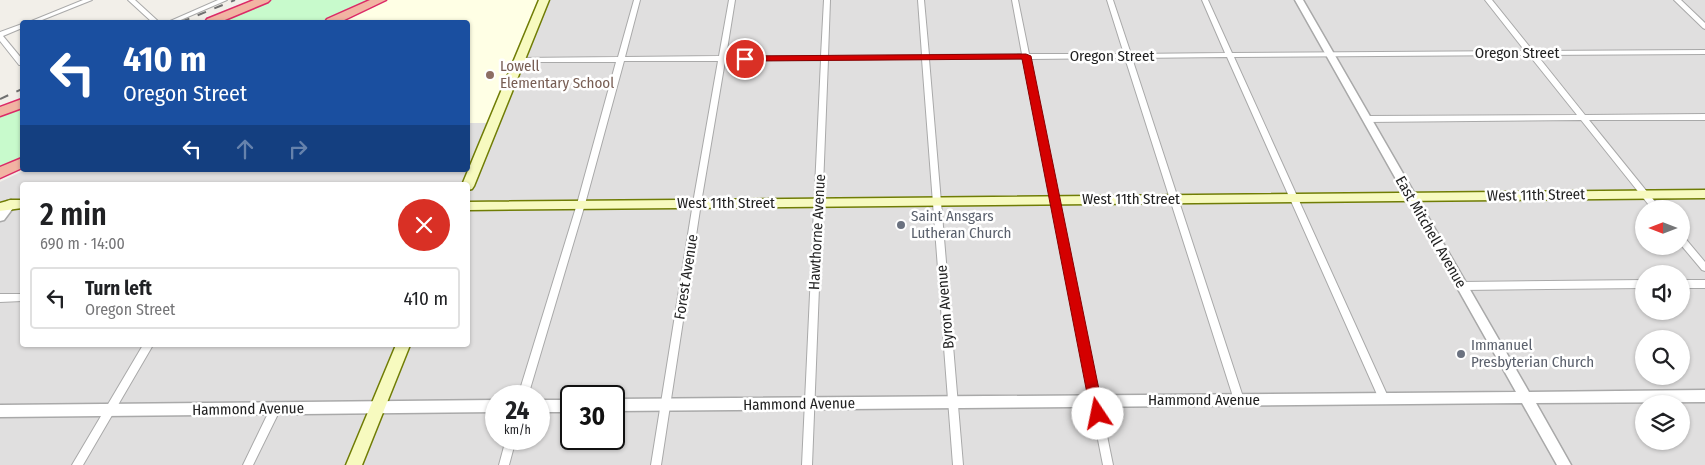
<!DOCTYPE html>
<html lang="en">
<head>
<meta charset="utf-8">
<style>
	:root { --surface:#fff; --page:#f6f6f6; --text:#202124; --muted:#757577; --line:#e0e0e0 }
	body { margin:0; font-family:"Fira Sans Condensed",sans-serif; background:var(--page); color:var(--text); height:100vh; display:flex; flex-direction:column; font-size:19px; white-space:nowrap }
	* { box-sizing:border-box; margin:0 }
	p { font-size:16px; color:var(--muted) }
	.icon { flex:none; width:28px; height:28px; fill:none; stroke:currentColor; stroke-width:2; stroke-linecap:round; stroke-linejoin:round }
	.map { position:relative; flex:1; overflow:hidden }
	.details { position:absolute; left:20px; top:182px; width:450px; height:165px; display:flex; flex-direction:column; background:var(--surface); border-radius:5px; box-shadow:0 1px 4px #0004 }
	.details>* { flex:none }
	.hud { position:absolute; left:20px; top:20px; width:450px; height:152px; border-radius:5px; box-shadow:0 1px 4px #0004; background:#1a4fa0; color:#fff; overflow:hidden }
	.needle { width:32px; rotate:270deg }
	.fabs { position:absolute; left:1635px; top:200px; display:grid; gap:10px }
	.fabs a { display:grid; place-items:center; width:55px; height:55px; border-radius:50%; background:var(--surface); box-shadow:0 1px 4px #0004; font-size:25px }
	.speed { position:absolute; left:485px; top:385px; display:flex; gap:10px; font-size:25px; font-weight:700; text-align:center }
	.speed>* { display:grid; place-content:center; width:65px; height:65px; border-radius:50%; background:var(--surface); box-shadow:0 1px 4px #0004; line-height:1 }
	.speed small { font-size:12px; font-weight:400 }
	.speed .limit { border:2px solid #111; border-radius:8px; background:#fff; color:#111 }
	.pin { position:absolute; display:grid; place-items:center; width:42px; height:42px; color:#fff; margin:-21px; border:2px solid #fff; border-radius:50%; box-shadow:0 1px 5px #0007 }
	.me { position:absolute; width:55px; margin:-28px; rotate:349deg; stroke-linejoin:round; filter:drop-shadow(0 0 4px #0008) }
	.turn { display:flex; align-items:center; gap:18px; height:105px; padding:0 20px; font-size:22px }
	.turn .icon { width:65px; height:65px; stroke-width:2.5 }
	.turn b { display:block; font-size:35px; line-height:42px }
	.lanes { display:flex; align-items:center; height:48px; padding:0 20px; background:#0003; justify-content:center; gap:25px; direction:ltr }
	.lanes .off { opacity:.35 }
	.round { display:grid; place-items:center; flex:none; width:52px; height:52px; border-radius:26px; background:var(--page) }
	.summary { display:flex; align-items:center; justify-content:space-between; height:85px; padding:0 20px }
	h1 { font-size:30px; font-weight:600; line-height:38px }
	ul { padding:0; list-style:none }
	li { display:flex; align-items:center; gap:15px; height:62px; margin:0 10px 8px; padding:0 10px; border:2px solid var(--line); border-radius:5px }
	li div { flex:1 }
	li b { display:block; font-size:19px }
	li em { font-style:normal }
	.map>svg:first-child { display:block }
	.residential { fill:#e0dfdf; fill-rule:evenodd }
	.education { fill:#ffffe5 }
	.park { fill:#c8facc }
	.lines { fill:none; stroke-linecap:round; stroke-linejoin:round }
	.minor-casing { stroke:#a9a9a9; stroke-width:2 }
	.tertiary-casing { stroke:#a9a9a9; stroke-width:3 }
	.secondary-casing { stroke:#707d05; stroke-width:3 }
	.trunk-casing { stroke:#dc2a67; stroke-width:3 }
	.minor { fill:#fff; fill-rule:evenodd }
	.tertiary { fill:#fff; fill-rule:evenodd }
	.secondary { fill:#f7fabf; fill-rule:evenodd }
	.trunk { fill:#f2b4a3; fill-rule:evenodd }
	.rail { stroke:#707070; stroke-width:2; stroke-dasharray:9 9; stroke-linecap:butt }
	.route { fill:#d40000; stroke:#8a0000 }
	.education-dot { fill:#8d6e63; stroke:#fff; stroke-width:2 }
	.worship-dot { fill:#6b7280; stroke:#fff; stroke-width:2 }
	.labels { text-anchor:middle; stroke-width:5; stroke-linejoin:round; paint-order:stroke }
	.street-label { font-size:15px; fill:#222; stroke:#fff }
	.education-label { font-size:15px; fill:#785e54; stroke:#fff; text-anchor:start }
	.worship-label { font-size:15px; fill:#5b616d; stroke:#fff; text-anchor:start }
</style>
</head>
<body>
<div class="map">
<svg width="1705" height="465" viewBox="0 0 1705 465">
	<rect width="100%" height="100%" fill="#f2efe9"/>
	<path class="residential" d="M544 0H1705V465H0V182L25 170H468V123H493ZM22 185H468V345H22ZM1644 209H1681V246H1644ZM1644 274H1681V311H1644ZM1644 339H1681V376H1644ZM496 396H539V439H496ZM571 396H614V439H571ZM1644 404H1681V441H1644Z"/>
	<path class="education" d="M380 0H544L493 123H468V22H331Z"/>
	<path class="park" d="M263 0H380L331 22H211Z
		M22 103V163L0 173V113Z"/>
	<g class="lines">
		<g class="minor-casing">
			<path id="minor" d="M83 0H92L37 22H29Z
				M128 0H135L159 22H152Z
				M218 0H227L176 22H168Z
				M634 0H640L625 57 719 56 729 0H735L726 56H821L824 0H830L828 56 922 55 918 0H924L929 55 1022 54 1012 0H1018L1029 54H1124L1107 0H1113L1131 54 1225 53 1202 0H1208L1232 53 1525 51 1485 0H1492L1533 51 1705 50V54L1537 55 1585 115 1705 114V120H1589L1661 209H1652L1581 120 1367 122 1363 119 1367 116 1577 115 1529 55 1234 57 1389 399 1388 402 1384 403 1380 402 1379 399 1227 57 1132 58 1244 400 1243 403 1239 404 1235 403 1234 400 1125 58 1030 59 1113 465H1103L1023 59H929L963 465H953L922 59 828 60 812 465H802L821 60 725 61 701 203 661 465H651L693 203 718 61H624L585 204 528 396H518L577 204 616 62H520L516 60 520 58 618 57Z
				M1674 0H1681L1705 23V29L1703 28Z
				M22 24V28L3 36 22 59V65H19L0 41V32Z
				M1681 236 1684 237 1705 262V271L1702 270 1681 245Z
				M1644 280V288L1462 290 1459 289 1457 286 1459 283 1462 282Z
				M1681 280H1705V288H1681Z
				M0 294H22V301L0 302Z
				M143 345H153L83 465H72Z
				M276 404 280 405 281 408 253 465H243L272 405Z
				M506 439H516L509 465H499Z"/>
		</g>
		<g class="tertiary-casing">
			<path id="tertiary" d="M1295 0H1303L1529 392 1705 390V402L1536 403 1571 465H1557L1522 403 614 411V399L1516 392Z
				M11 200 16 204 4 220 0 221V210L7 201Z
				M496 400V412L0 417V405Z
				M539 400H571V412H539Z"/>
		</g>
		<g class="secondary-casing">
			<path id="secondary" d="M539 0H549L474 186 472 189 468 190V185H462Z
				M1705 190V198L468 210V202Z
				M11 200H22V208L0 211V203Z
				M396 345H410L362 465H346Z"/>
		</g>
		<g class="trunk-casing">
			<path id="trunk" d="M254 0H270L268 2 220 22H205L207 19Z
				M370 0H386L340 22H325L327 19Z
				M22 99V108L0 116V107Z
				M22 158V168L0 178V167Z"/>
		</g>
		<use href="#minor" class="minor"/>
		<use href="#tertiary" class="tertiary"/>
		<use href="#secondary" class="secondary"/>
		<use href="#trunk" class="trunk"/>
		<path class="rail" d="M181 22 235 0
			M0 99 22 89"/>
	</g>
	<path class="route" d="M1026 54 1031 56 1104 414 1102 418 1098 419 1093 418 1091 414 1022 59 745 61 741 59 745 56Z"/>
	<circle class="education-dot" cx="490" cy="75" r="5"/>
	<g class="worship-dot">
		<circle cx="901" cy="225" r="5"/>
		<circle cx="1461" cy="354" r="5"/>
	</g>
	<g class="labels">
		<g class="street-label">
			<text x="1517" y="58">Oregon Street</text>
			<text x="1112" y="61">Oregon Street</text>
			<text transform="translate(1536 195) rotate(-1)" y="5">West 11th Street</text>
			<text x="1131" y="204">West 11th Street</text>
			<text x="726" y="208">West 11th Street</text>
			<text transform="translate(817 232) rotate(-87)" y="5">Hawthorne Avenue</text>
			<text transform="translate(1431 232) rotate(60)" y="5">East Mitchell Avenue</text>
			<text transform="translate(686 277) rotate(-81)" y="5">Forest Avenue</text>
			<text transform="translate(945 307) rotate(-95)" y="5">Byron Avenue</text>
			<text x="1204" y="405">Hammond Avenue</text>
			<text transform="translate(799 404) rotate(-1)" y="5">Hammond Avenue</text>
			<text transform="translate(248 409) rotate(-1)" y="5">Hammond Avenue</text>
		</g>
		<g class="education-label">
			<text x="500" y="71">Lowell<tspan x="500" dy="17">Elementary School</tspan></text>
		</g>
		<g class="worship-label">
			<text x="911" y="221">Saint Ansgars<tspan x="911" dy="17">Lutheran Church</tspan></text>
			<text x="1471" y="350">Immanuel<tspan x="1471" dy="17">Presbyterian Church</tspan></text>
		</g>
	</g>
</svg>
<div class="fabs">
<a><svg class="needle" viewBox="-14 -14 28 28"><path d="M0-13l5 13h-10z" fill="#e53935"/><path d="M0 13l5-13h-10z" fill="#757577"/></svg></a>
<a><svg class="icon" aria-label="sound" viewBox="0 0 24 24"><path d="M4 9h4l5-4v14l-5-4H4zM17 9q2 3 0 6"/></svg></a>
<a><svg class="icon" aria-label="search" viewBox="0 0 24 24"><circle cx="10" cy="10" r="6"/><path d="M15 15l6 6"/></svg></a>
<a><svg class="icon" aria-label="layers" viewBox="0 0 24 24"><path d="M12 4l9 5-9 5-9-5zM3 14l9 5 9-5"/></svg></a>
</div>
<div class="speed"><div>24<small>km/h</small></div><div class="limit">30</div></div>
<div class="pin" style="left:745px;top:59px;background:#d93025"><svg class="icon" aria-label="arrive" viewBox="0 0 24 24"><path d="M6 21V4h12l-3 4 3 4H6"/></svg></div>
<svg class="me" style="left:1098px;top:414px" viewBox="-20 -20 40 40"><circle r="19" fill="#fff"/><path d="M0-13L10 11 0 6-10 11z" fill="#d40000"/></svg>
<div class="hud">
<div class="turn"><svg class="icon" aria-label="left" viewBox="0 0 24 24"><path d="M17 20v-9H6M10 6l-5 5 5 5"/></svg><div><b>410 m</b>Oregon Street</div></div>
<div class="lanes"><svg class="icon" aria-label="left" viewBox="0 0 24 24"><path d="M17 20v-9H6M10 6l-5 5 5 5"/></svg><svg class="icon off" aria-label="ahead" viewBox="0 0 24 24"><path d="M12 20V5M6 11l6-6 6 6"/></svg><svg class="icon off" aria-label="right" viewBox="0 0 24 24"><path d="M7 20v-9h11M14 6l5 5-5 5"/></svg></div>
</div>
<section class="details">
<div class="summary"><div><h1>2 min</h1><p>690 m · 14:00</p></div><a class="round" style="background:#d93025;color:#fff"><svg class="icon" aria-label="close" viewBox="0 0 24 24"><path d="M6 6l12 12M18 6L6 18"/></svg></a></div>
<ul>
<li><svg class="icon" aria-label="left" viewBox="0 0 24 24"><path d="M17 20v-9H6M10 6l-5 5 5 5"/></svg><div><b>Turn left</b><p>Oregon Street</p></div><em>410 m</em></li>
</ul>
</section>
</div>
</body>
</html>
